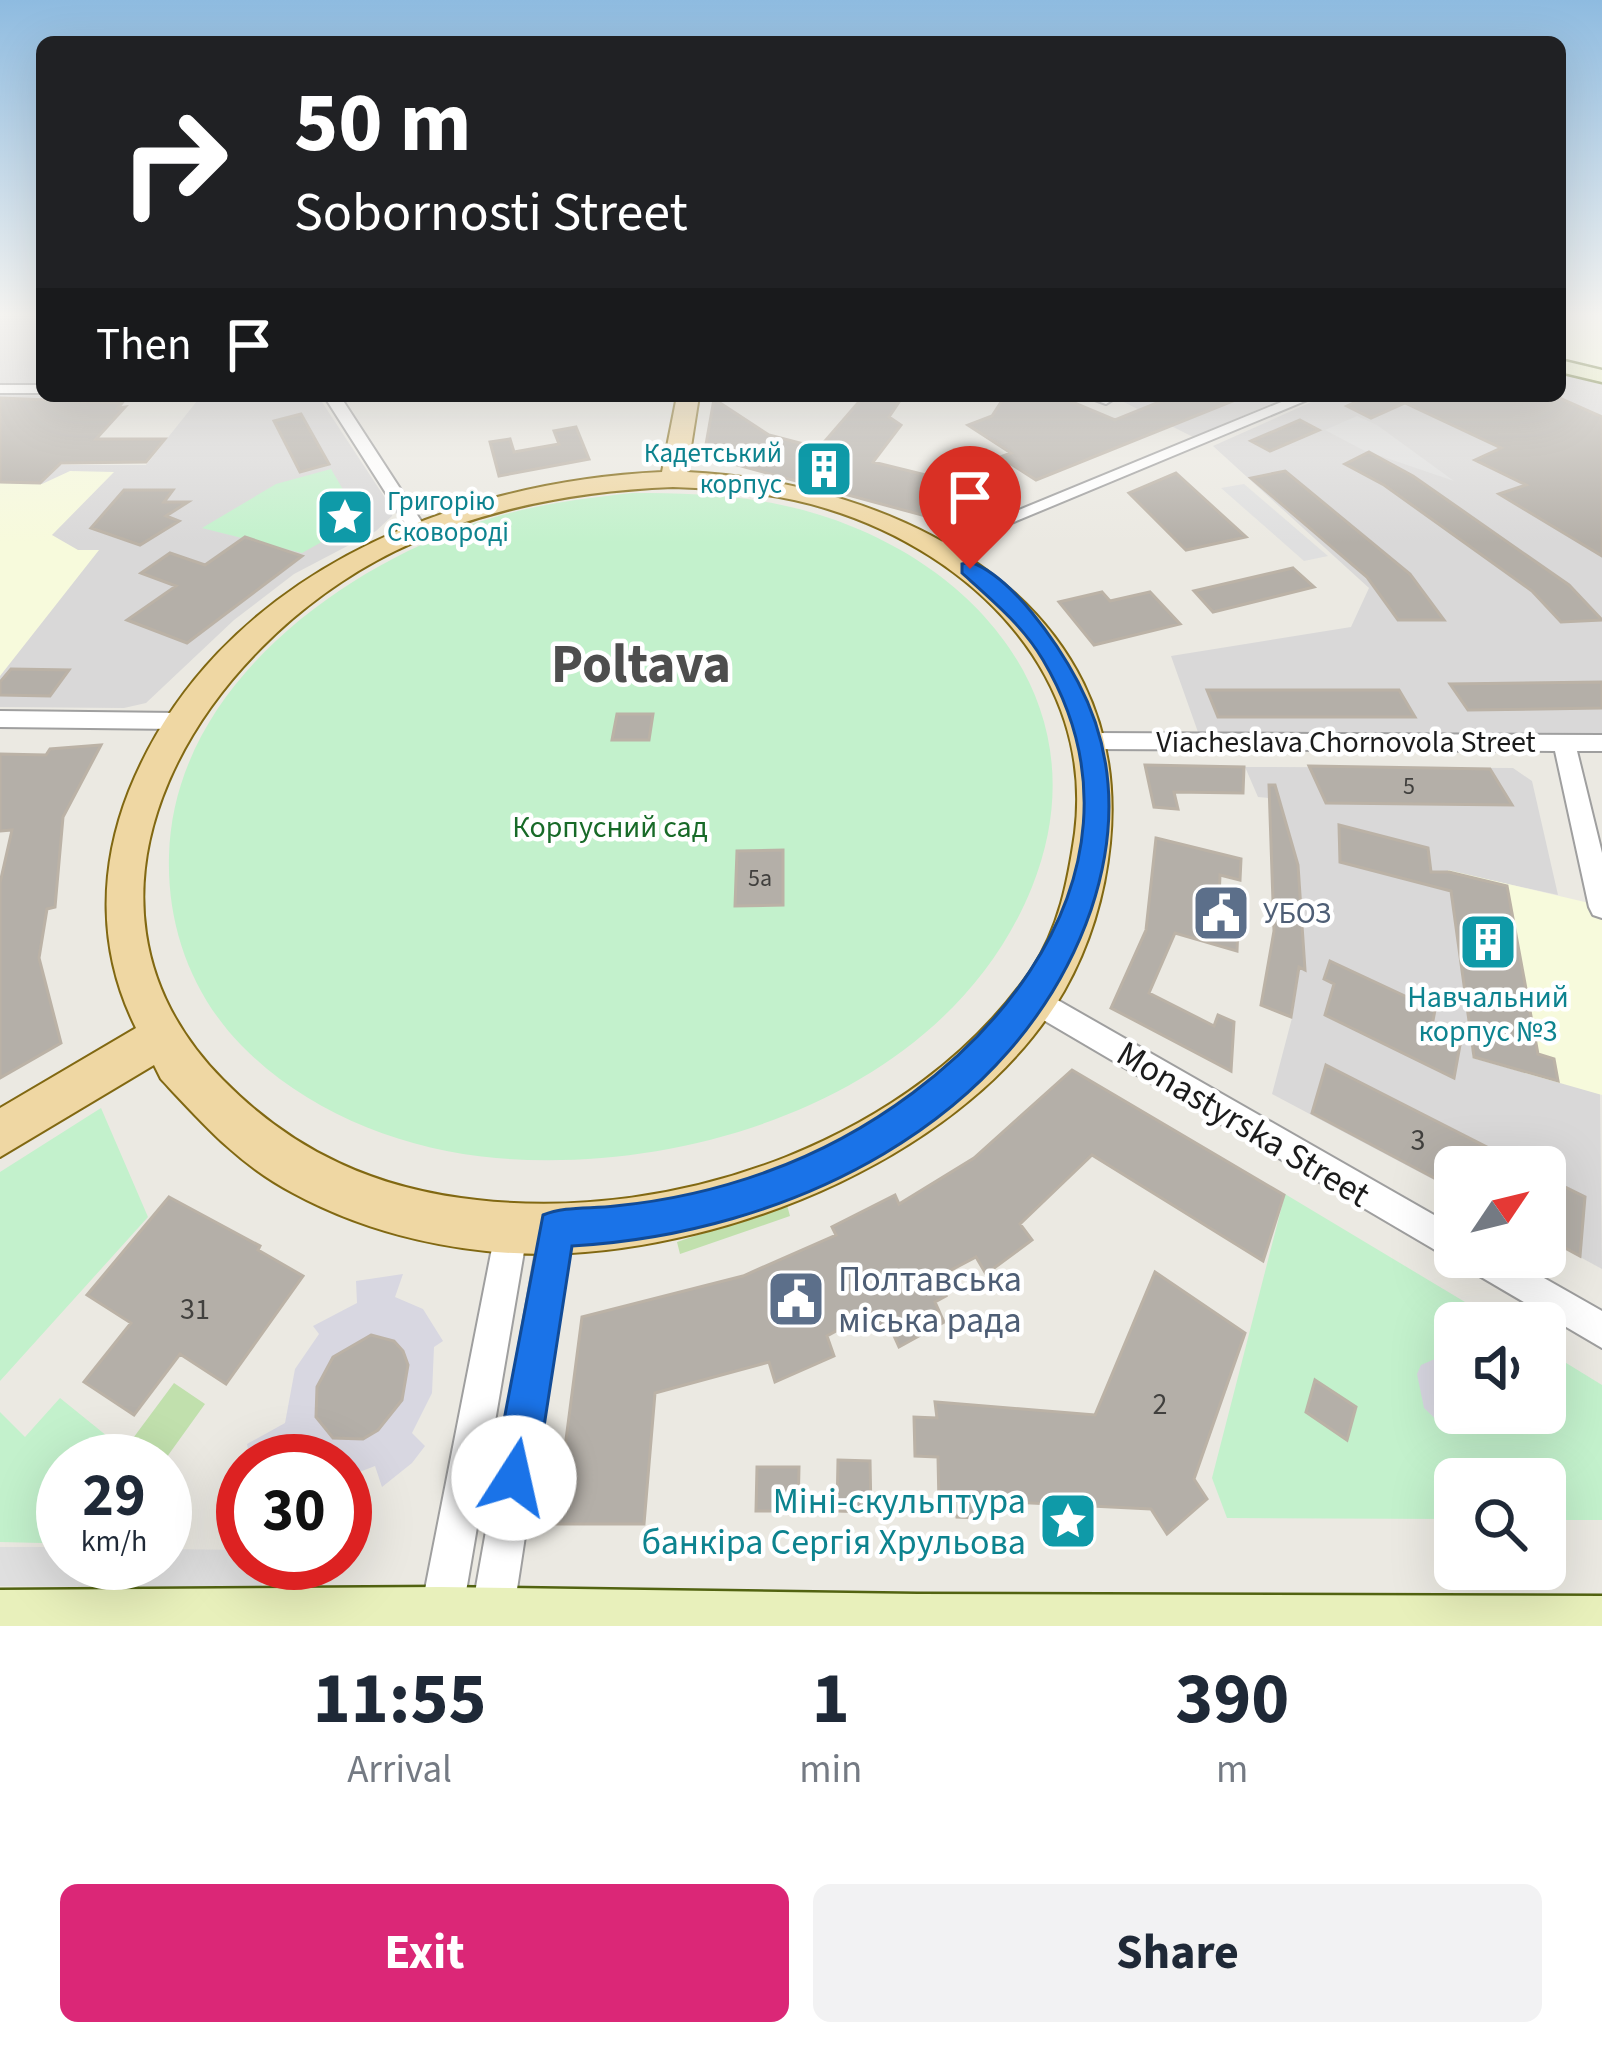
<!DOCTYPE html>
<html lang="en">
<head>
<meta charset="utf-8">
<style>
	:root { --surface:#fff; --page:#f2f2f3; --text:#1f2937; --muted:#747a83; --accent:#db2777 }
	body { margin:0; font-family:"Source Sans 3",sans-serif; background:var(--page); color:var(--text); height:100vh; display:flex; flex-direction:column; font-size:45px; white-space:nowrap }
	* { box-sizing:border-box; margin:0 }
	p { font-size:39px; color:var(--muted) }
	.icon { flex:none; width:66px; height:66px; fill:none; stroke:currentColor; stroke-width:2; stroke-linecap:round; stroke-linejoin:round }
	.map { position:relative; height:1626px; overflow:hidden }
	.panel { display:flex; flex-direction:column; background:var(--surface); flex:1 }
	.panel>* { flex:none }
	.hud { position:absolute; left:36px; top:36px; width:1530px; height:366px; border-radius:18px; box-shadow:0 12px 48px #0002; background:#202124; color:#fff; overflow:hidden }
	.needle { width:78px; rotate:55deg }
	.tools { position:absolute; left:1434px; top:1146px; display:grid; gap:24px }
	.tools a { display:grid; place-items:center; width:132px; height:132px; border-radius:18px; background:var(--surface); box-shadow:0 12px 48px #0002; font-size:60px }
	.speed { position:absolute; left:36px; top:1434px; display:flex; gap:24px; font-size:60px; font-weight:700; text-align:center }
	.speed>* { display:grid; place-content:center; width:156px; height:156px; border-radius:50%; background:var(--surface); box-shadow:0 12px 48px #0002; line-height:1 }
	.speed small { font-size:30px; font-weight:400 }
	.speed .limit { border:18px solid #d22; background:#fff; color:#111 }
	.pin { position:absolute; display:grid; place-items:center; width:102px; height:102px; color:#fff; margin:-123px -51px; border-radius:50% 50% 50% 0; rotate:-45deg; box-shadow:0 0 12px #0007 }
	.pin .icon { rotate:45deg }
	.me { position:absolute; width:132px; margin:-66px; rotate:10deg; stroke-linejoin:round; filter:drop-shadow(0 0 9px #0008) }
	.turn { display:flex; align-items:center; gap:42px; height:252px; padding:0 60px; font-size:54px }
	.turn .icon { width:156px; height:156px; stroke-width:2.5 }
	.turn b { display:block; font-size:84px; line-height:102px }
	.then { display:flex; align-items:center; height:114px; padding:0 60px; background:#0003; gap:24px; font-size:45px }
	.eta { display:flex; justify-content:space-evenly; align-items:center; height:204px; text-align:center }
	.eta b { font-size:72px; font-weight:700; line-height:84px }
	.cta { display:flex; gap:24px; margin-top:auto; padding:24px 60px }
	.cta a { flex:1; height:138px; border-radius:18px; background:var(--accent); color:#fff; font-size:48px; font-weight:700; line-height:138px; text-align:center }
	.cta a+a { background:var(--page); color:var(--text) }
	.map>svg:first-child { display:block }
	.residential { fill:#d9d8d8 }
	.education { fill:#f7fadc }
	.grass { fill:#c1e0ad }
	.park { fill:#c3f1cc }
	.parking { fill:#dfdfdf }
	.plaza { fill:#d8d7e1 }
	.building { fill:#b4afa8; stroke:#bbb2a6; stroke-width:3 }
	.lines { fill:none; stroke-linecap:round; stroke-linejoin:round }
	.street-casing { stroke:#9f9f9f; stroke-width:4 }
	.secondary-casing { stroke:#526311; stroke-width:5 }
	.primary-casing { stroke:#816812; stroke-width:4 }
	.street { fill:#fff; fill-rule:evenodd }
	.secondary { fill:#e8f0bb; fill-rule:evenodd }
	.primary { fill:#efd7a3; fill-rule:evenodd }
	.route { fill:#1a73e8; stroke:#114b97; stroke-width:3 }
	.labels { text-anchor:middle; stroke-width:9; stroke-linejoin:round; paint-order:stroke }
	.number-label { font-size:24px; fill:#41403e }
	.far-culture-label { font-size:27px; fill:#0d838f; stroke:#fff; text-anchor:end }
	.street-label { font-size:30px; fill:#1b1b1b; stroke:#fff }
	.park-label { font-size:30px; fill:#186a28; stroke:#fff }
	.service-label { font-size:30px; fill:#4e5e75; stroke:#fff; text-anchor:start }
	.culture-label { font-size:30px; fill:#0d838f; stroke:#fff }
	.near-number-label { font-size:30px; fill:#41403e }
	.near-street-label { font-size:36px; fill:#1b1b1b; stroke:#fff }
	.near-service-label { font-size:36px; fill:#4e5e75; stroke:#fff; text-anchor:start }
	.near-culture-label { font-size:36px; fill:#0d838f; stroke:#fff; text-anchor:end }
	.town-label { font-size:54px; font-weight:bold; fill:#4e4e4e; stroke:#fff }
</style>
</head>
<body>
<div class="map">
<svg width="1602" height="1626" viewBox="0 0 1602 1626">
	<rect width="100%" height="100%" fill="#ebe9e2"/>
	<path class="residential" d="M0 315H42V384H0Z
		M1560 370 1602 379V737L1199 735 1171 656 1351 627 1369 588 1213 446 1325 396H1560Z
		M0 395 77 396 8 465H146L201 396H318L393 510 392 516 376 531 294 574 234 620 146 703 124 708 0 707Z
		M1112 396H1290L1193 437Z
		M1245 767 1513 768 1532 781 1558 895 1449 871 1473 1057 1600 1094 1602 1269 1545 1238V1167H1455V1191L1272 1094 1292 1018 1304 942 1299 865 1280 799 1258 797Z"/>
	<path class="education" d="M1560 315H1602V368L1560 358Z
		M70 471 114 472 52 535 78 550H99L0 676V483L42 484Z
		M1448 870 1602 906V1095L1473 1058Z"/>
	<path class="grass" d="M787 1205 790 1216 680 1254 677 1242Z
		M174 1383 205 1404 164 1461H142L125 1449Z"/>
	<path class="park" d="M331 469 361 520 302 553 202 528 276 484Z
		M632 493C690 493 747 495 803 510 974 556 1105 705 1032 887 950 1091 698 1175 496 1158 403 1150 308 1113 242 1046 192 995 167 927 169 856 173 695 326 578 464 527 519 507 575 499 632 493Z
		M101 1108 148 1217 0 1381V1172Z
		M1285 1194 1500 1323H1455V1413H1545V1350L1602 1385V1520H1545V1479H1455V1519L1227 1518 1212 1478Z
		M60 1398 107 1436 92 1461H63V1509L43 1543 0 1542V1412L25 1437Z"/>
	<path class="parking" d="M1357 416 1377 425 1454 481 1363 450 1325 430Z
		M1244 484 1328 556 1304 561 1221 488Z
		M0 1547H63V1563H165V1549L243 1550V1563H267L261 1588 0 1586Z"/>
	<path class="plaza" d="M403 1274 395 1297 423 1309 443 1341 434 1347 432 1393 412 1433 425 1446 412 1463 382 1487 375 1466 349 1476 345 1489V1461H300L287 1440 250 1461 247 1444 285 1423 295 1369 319 1334 313 1326 357 1303 356 1281Z
		M1437 1358 1455 1364V1413H1487L1478 1434 1450 1433 1424 1408 1417 1374 1421 1365Z"/>
	<path class="building" d="M864 396H903L889 417 901 425 873 462 954 482 959 476H971L1002 498 944 521 704 456 714 399 769 435 819 448Z
		M1005 396H1058L1115 420 1174 396H1245L1036 480 1000 457 1011 453 968 425 992 416Z
		M1369 396H1555L1602 417V556L1499 494 1526 485 1475 460 1501 448 1405 403 1371 418 1347 406Z
		M0 398 122 403 118 408 125 407 96 439H165L146 462 61 463 40 483 0 482Z
		M301 414 329 464 300 472 274 421Z
		M1300 420 1319 430 1270 451 1251 441Z
		M576 427 589 459 499 476 490 442 510 439 514 452 559 444 554 431Z
		M1369 452 1413 476 1569 585 1602 620 1561 622 1532 591 1384 485 1345 464Z
		M1285 471 1410 574 1444 620H1398L1367 577 1251 478Z
		M1176 473 1246 537 1186 550 1129 493Z
		M124 490H173L164 502H188L166 516 179 521 140 545 91 528Z
		M245 537 302 556 187 643 127 620 176 586 141 573 170 553 205 565Z
		M1293 568 1314 587 1213 612 1194 591Z
		M1102 592 1110 601 1150 592 1180 624 1094 645 1059 602Z
		M11 669 69 670 50 696 0 695V682Z
		M1602 682V708L1468 710 1450 684Z
		M1207 690H1399L1415 717H1218Z
		M617 714H653L649 740H612Z
		M101 745 63 817 55 907 47 909 39 958 61 1043 0 1078V883L12 830 0 831V754L46 755 50 749Z
		M1145 765 1244 767 1243 793 1174 792 1178 809 1154 807Z
		M1309 766 1490 769 1512 805 1326 803Z
		M1269 785H1275L1298 865 1305 970 1299 967 1291 1017 1261 1005 1274 931Z
		M1339 825 1428 848 1431 872H1449L1507 886 1538 1054 1554 1059 1558 1081 1474 1057 1451 891 1340 862Z
		M1156 838 1241 859 1240 880 1220 875 1218 922 1238 927 1237 951 1175 933 1149 993 1214 1026 1218 1015 1234 1022 1231 1071 1111 1008 1146 930Z
		M783 850V905L735 906 737 851Z
		M1330 961 1435 1010 1431 1031 1460 1045 1454 1078 1325 1015 1334 984 1324 979Z
		M1326 1065 1526 1167H1455V1189L1312 1113Z
		M1072 1070 1284 1195 1263 1261 1092 1155 1020 1224 1032 1240 986 1274 976 1257 936 1278 946 1296 935 1302 944 1322 899 1347 890 1327 880 1333 871 1312 827 1336 834 1356 775 1382 769 1362 655 1393 644 1524H555L582 1317 743 1276 836 1235 832 1227 895 1195 899 1204 974 1158Z
		M1545 1177 1585 1197 1580 1256 1545 1237Z
		M169 1197 260 1246 258 1250 303 1276 226 1384 180 1354 134 1415 84 1382 131 1323 87 1295Z
		M1155 1272 1245 1333 1194 1479 1207 1499 1167 1534 1151 1509 990 1501V1506L976 1505V1518L957 1517V1504L939 1503 938 1457 915 1456 914 1417 937 1418 935 1402 1095 1415Z
		M371 1335 394 1341 403 1351 408 1365 402 1400 378 1430 363 1439 333 1438 316 1417 317 1387 333 1357Z
		M1315 1380 1356 1407 1347 1440 1306 1412Z
		M838 1460 870 1461 871 1512 837 1511Z
		M757 1467H799L798 1511H756Z"/>
	<g class="lines">
		<g class="street-casing">
			<path id="street" d="M0 385H42V393H0Z
				M324 396H340L427 530 424 534H412Z
				M1084 396H1111L1114 399 1106 404Z
				M1296 396H1317L944 551 938 552 929 547Z
				M0 711 178 713 189 721 178 729 0 727Z
				M1090 733 1602 735V751H1577L1602 853V918L1593 915 1589 907 1555 751 1090 749 1079 741Z
				M1033 986 1455 1227V1257H1507L1602 1311V1348L1023 1008 1019 999 1023 990Z
				M512 1212 524 1216 528 1228 462 1615 457 1626H425L420 1615 496 1228 500 1216Z
				M556 1213 568 1217 572 1229 513 1615 508 1626H476L471 1615 540 1229 544 1217Z"/>
		</g>
		<g class="secondary-casing">
			<path id="secondary" d="M1560 360 1602 370V382L1560 372Z
				M441 1587 917 1594 1602 1596V1626H0V1590Z"/>
		</g>
		<g class="primary-casing">
			<path id="primary" d="M677 396H699L687 472C896 482 1134 599 1110 843 1105 894 1090 945 1064 991 970 1154 732 1250 550 1254 463 1255 370 1235 293 1193 239 1165 202 1123 161 1079L154 1065 0 1157V1108L136 1028C98 952 98 870 129 791 214 579 447 482 662 472ZM673 487C725 489 778 493 828 509 971 553 1095 674 1075 833 1068 881 1059 928 1032 969 915 1140 677 1223 477 1200 376 1189 294 1152 223 1080 41 896 202 646 395 551 482 508 576 491 673 487Z"/>
		</g>
		<use href="#street" class="street"/>
		<use href="#secondary" class="secondary"/>
		<use href="#primary" class="primary"/>
	</g>
	<linearGradient id="sky" x2="0" y2="1"><stop stop-color="#8ebbe0"/><stop offset="0.58" stop-color="#f6f5f2"/><stop offset="1" stop-color="#f6f5f2" stop-opacity="0"/></linearGradient>
	<rect width="1602" height="543" fill="url(#sky)"/>
	<path class="route" d="M970 562C1012 576 1058 644 1078 682 1117 756 1117 832 1091 910 1017 1124 786 1234 572 1246L536 1478 530 1494 514 1500 499 1494 493 1478 543 1215C565 1206 590 1209 615 1206 665 1201 719 1189 766 1172 968 1100 1174 881 1043 660 1023 626 992 600 962 573V564Z"/>
	<defs>
		<g id="building-square" transform="scale(3)"><rect x="-9" y="-9" width="18" height="18" rx="4" fill="#0f9aa8" stroke="#fff"/><path d="M-4-6H4V6H1V3H-1V6H-4ZM-2.5-4.3h1.7v1.8h-1.7ZM.8-4.3h1.7v1.8H.8ZM-2.5-1h1.7V.8h-1.7ZM.8-1h1.7V.8H.8Z" fill="#fff"/></g>
		<g id="sight-square" transform="scale(3)"><rect x="-9" y="-9" width="18" height="18" rx="4" fill="#0f9aa8" stroke="#fff"/><path d="M0-6L1.8-2.2L6-1.7L2.9 1.2L3.7 5.4L0 3.3L-3.7 5.4L-2.9 1.2L-6-1.7L-1.8-2.2Z" fill="#fff"/></g>
		<g id="civic-square" transform="scale(3)"><rect x="-9" y="-9" width="18" height="18" rx="4" fill="#5c6f8a" stroke="#fff"/><path d="M-.6-6.5H3V-4.5H.6V-3L4-1V1h2V6H-6V1h2V-1L-.6-3ZM-1.2 2.5V6h2.4V2.5Z" fill="#fff"/></g>
	</defs>
	<g fill-rule="evenodd">
		<use href="#building-square" x="824" y="469"/>
		<use href="#sight-square" x="345" y="517"/>
		<use href="#civic-square" x="1221" y="913"/>
		<use href="#building-square" x="1488" y="942"/>
		<use href="#civic-square" x="796" y="1299"/>
		<use href="#sight-square" x="1068" y="1521"/>
	</g>
	<g class="labels">
		<g class="number-label">
			<text x="1409" y="794">5</text>
			<text x="760" y="886">5а</text>
		</g>
		<g class="far-culture-label">
			<text x="782" y="462">Кадетський<tspan x="782" dy="31">корпус</tspan></text>
			<text x="387" y="510" text-anchor="start">Григорію<tspan x="387" dy="31">Сковороді</tspan></text>
		</g>
		<g class="street-label">
			<text x="1346" y="752">Viacheslava Chornovola Street</text>
		</g>
		<g class="park-label">
			<text x="610" y="837">Корпусний сад</text>
		</g>
		<g class="service-label">
			<text x="1263" y="923">УБОЗ</text>
		</g>
		<g class="culture-label">
			<text x="1488" y="1007">Навчальний<tspan x="1488" dy="34">корпус №3</tspan></text>
		</g>
		<g class="near-number-label">
			<text x="1418" y="1150">3</text>
			<text x="195" y="1319">31</text>
			<text x="1160" y="1414">2</text>
		</g>
		<g class="near-street-label">
			<text transform="translate(1244 1123) rotate(31)" y="13">Monastyrska Street</text>
		</g>
		<g class="near-service-label">
			<text x="838" y="1291">Полтавська<tspan x="838" dy="41">міська рада</tspan></text>
		</g>
		<g class="near-culture-label">
			<text x="1026" y="1513">Міні-скульптура<tspan x="1026" dy="41">банкіра Сергія Хрульова</tspan></text>
		</g>
		<g class="town-label">
			<text x="641" y="682">Poltava</text>
		</g>
	</g>
</svg>
<div class="tools">
<a><svg class="needle" viewBox="-14 -14 28 28"><path d="M0-13l5 13h-10z" fill="#e53935"/><path d="M0 13l5-13h-10z" fill="#747a83"/></svg></a>
<a><svg class="icon" aria-label="sound" viewBox="0 0 24 24"><path d="M4 9h4l5-4v14l-5-4H4zM17 9q2 3 0 6"/></svg></a>
<a><svg class="icon" aria-label="search" viewBox="0 0 24 24"><circle cx="10" cy="10" r="6"/><path d="M15 15l6 6"/></svg></a>
</div>
<div class="speed"><div>29<small>km/h</small></div><div class="limit">30</div></div>
<div class="pin" style="left:970px;top:569px;background:#d93025"><svg class="icon" aria-label="arrive" viewBox="0 0 24 24"><path d="M6 21V4h12l-3 4 3 4H6"/></svg></div>
<svg class="me" style="left:514px;top:1478px" viewBox="-20 -20 40 40"><circle r="19" fill="#fff"/><path d="M0-13L10 11 0 6-10 11z" fill="#1a73e8"/></svg>
<div class="hud">
<div class="turn"><svg class="icon" aria-label="right" viewBox="0 0 24 24"><path d="M7 20v-9h11M14 6l5 5-5 5"/></svg><div><b>50 m</b>Sobornosti Street</div></div>
<div class="then">Then<svg class="icon" aria-label="arrive" viewBox="0 0 24 24"><path d="M6 21V4h12l-3 4 3 4H6"/></svg></div>
</div>
</div>
<section class="panel">
<div class="eta">
<div><b>11:55</b><p>Arrival</p></div>
<div><b>1</b><p>min</p></div>
<div><b>390</b><p>m</p></div>
</div>
<div class="cta"><a>Exit</a><a>Share</a></div>
</section>
</body>
</html>
